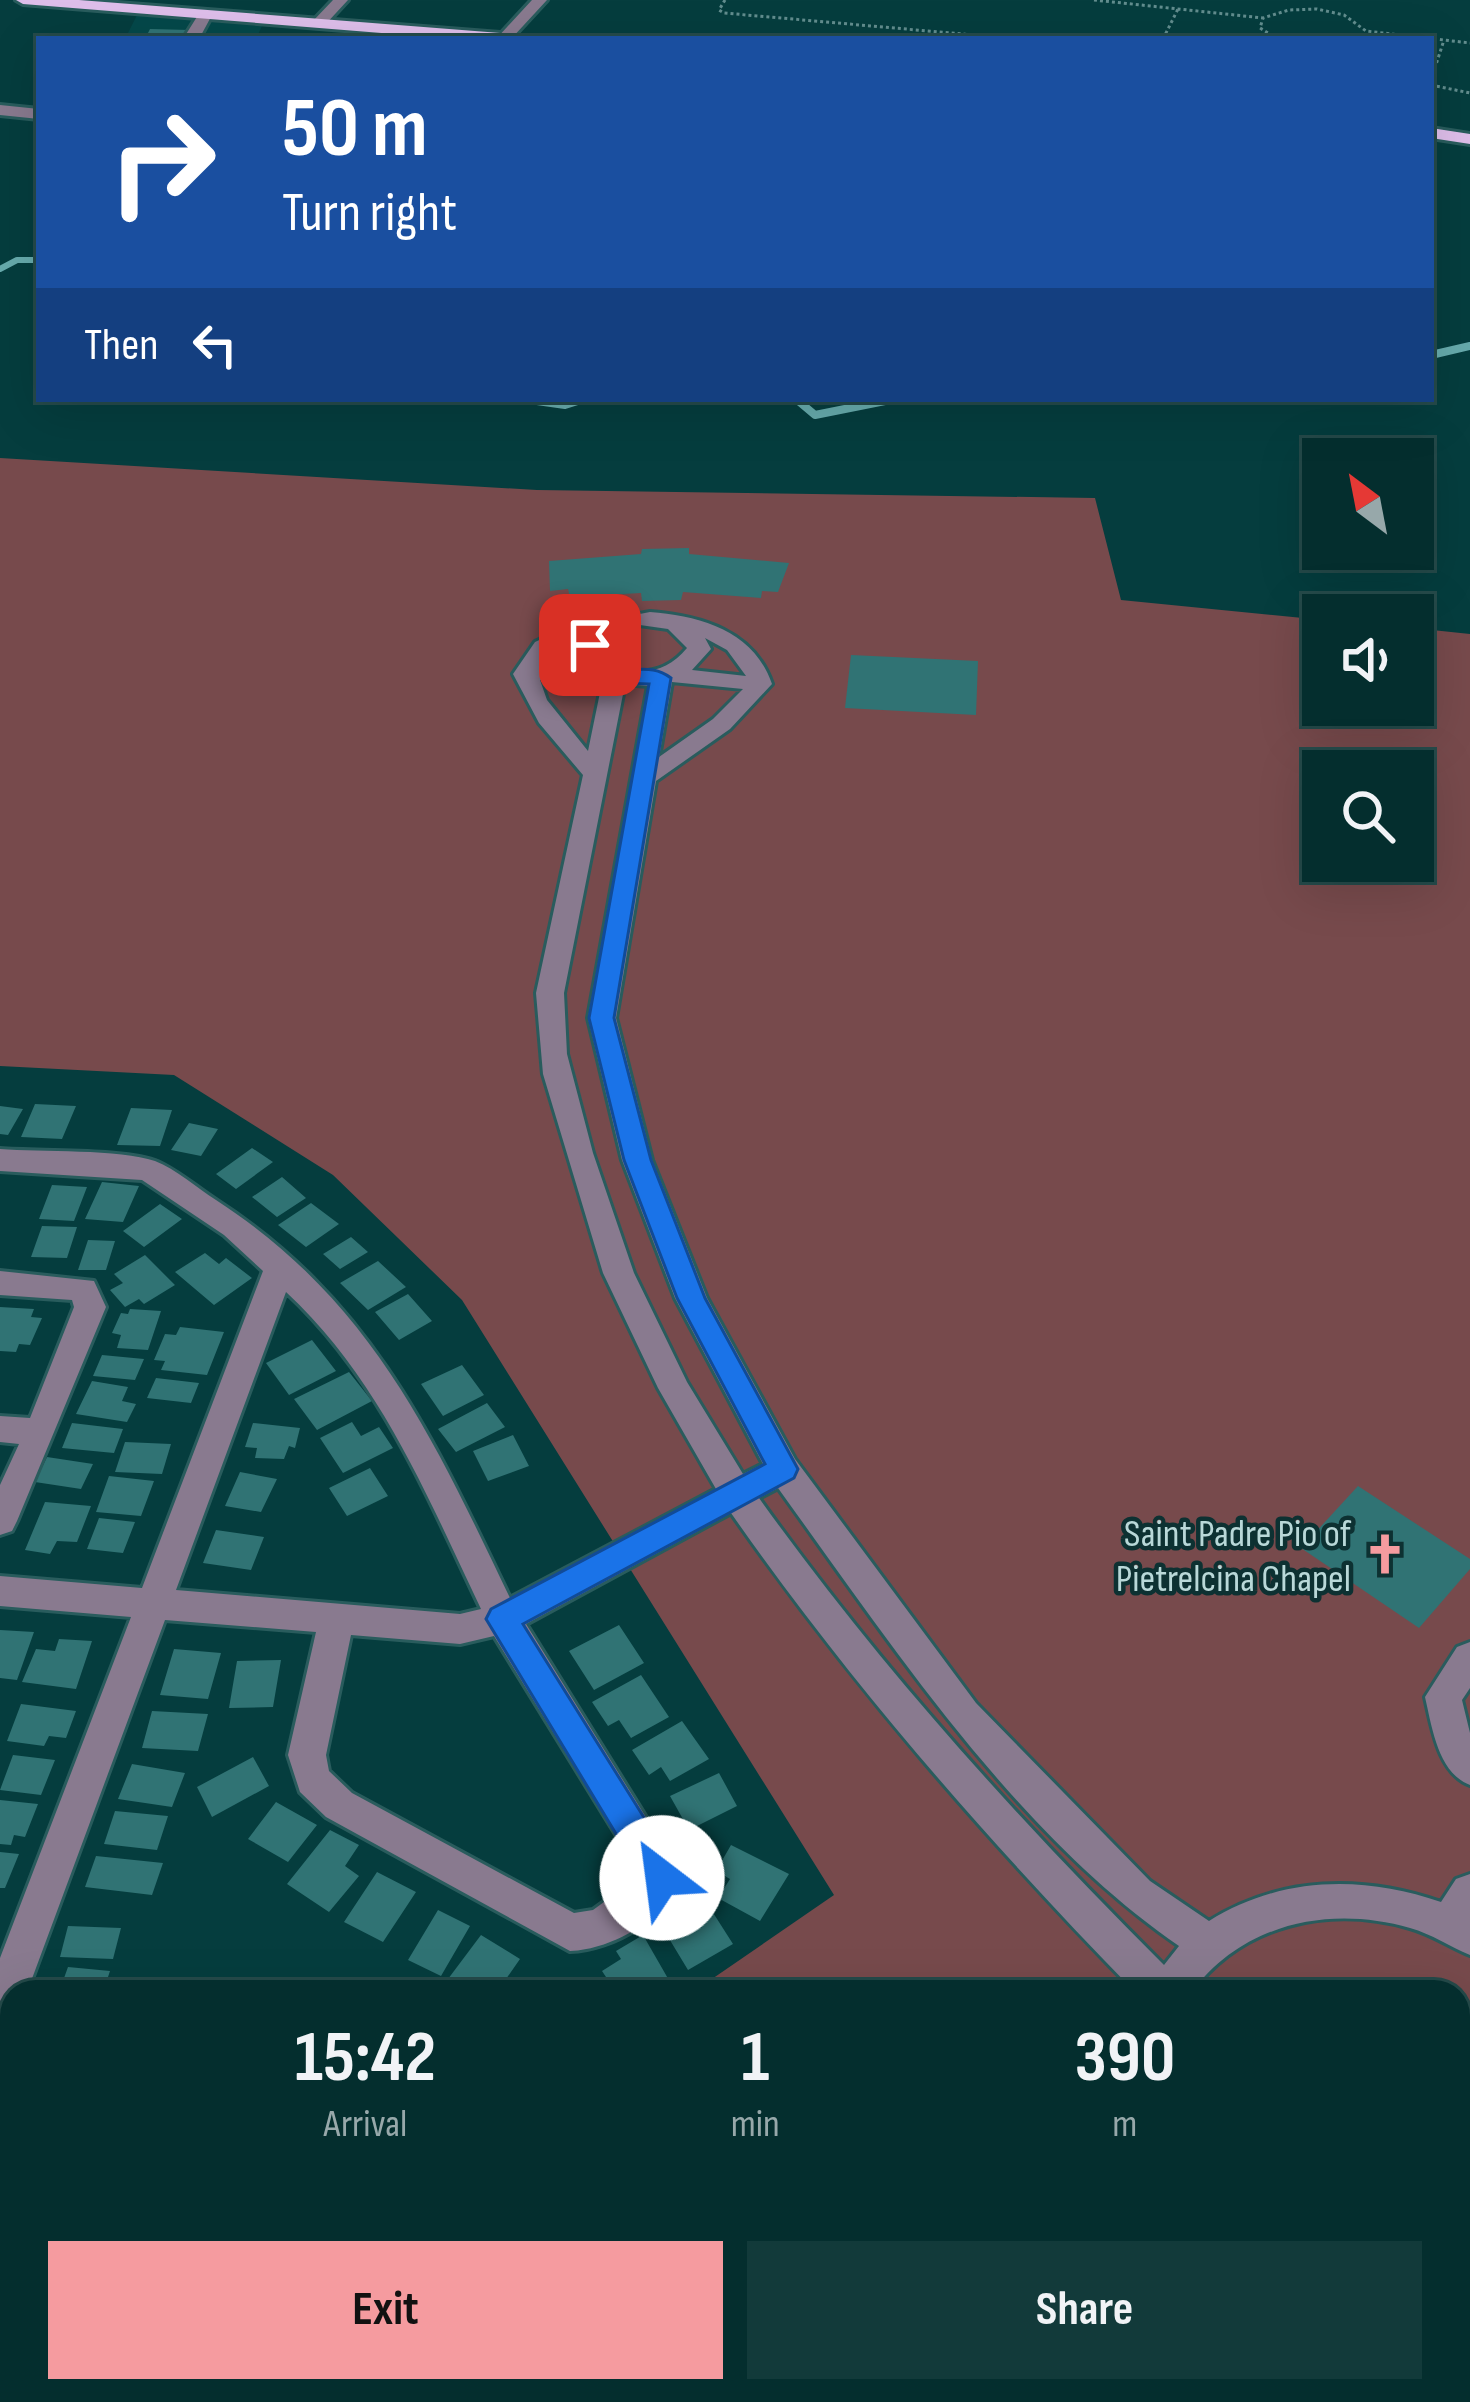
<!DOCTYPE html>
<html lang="en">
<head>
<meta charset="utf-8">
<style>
	:root { --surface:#042e2e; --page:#123a3a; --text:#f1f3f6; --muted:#97a8aa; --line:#254a4a; --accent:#f59b9f }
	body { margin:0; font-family:"Sofia Sans Condensed",sans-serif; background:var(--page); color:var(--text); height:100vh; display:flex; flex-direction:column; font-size:45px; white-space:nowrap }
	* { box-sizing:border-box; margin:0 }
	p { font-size:39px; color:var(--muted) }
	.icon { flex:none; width:66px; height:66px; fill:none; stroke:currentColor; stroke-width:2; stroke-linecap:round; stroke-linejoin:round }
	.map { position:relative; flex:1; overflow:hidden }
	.drawer { position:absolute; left:0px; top:1980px; width:1470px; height:423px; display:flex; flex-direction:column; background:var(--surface); border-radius:36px 36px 0 0; box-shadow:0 12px 48px #0002,0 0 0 3px var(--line) }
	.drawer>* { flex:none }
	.top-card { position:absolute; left:36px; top:36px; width:1398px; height:366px; border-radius:0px; box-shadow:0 12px 48px #0002,0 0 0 3px var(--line); background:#1a4fa0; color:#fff; overflow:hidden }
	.needle { width:78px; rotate:328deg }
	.buttons { position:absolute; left:1302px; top:438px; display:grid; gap:24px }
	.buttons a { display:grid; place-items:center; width:132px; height:132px; border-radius:0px; background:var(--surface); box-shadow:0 12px 48px #0002,0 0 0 3px var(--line); font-size:60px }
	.pin { position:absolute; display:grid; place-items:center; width:102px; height:102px; color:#fff; margin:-51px; border-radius:24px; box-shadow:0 6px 18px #0006 }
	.me { position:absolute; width:132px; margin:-66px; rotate:330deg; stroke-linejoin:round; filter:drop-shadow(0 0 9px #0008) }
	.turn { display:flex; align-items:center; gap:42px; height:252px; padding:0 48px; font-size:54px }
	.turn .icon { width:156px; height:156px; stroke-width:2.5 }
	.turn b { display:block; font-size:84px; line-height:102px }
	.then { display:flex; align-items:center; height:114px; padding:0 48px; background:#0003; gap:24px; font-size:45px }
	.eta { display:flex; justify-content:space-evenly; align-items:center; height:204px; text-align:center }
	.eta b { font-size:72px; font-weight:700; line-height:84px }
	.cta { display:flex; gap:24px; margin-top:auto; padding:24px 48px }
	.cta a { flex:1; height:138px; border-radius:0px; background:var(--accent); color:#111; font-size:48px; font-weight:700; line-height:138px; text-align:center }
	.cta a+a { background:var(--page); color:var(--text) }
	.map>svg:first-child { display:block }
	.built { fill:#04484a }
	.green { fill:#774a4c; fill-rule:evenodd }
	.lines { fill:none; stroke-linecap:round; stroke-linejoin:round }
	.stream-far1 { stroke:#66aaac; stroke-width:6 }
	.stream { stroke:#66aaac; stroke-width:8 }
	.building { fill:#307374 }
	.minor-casing { stroke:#295c5d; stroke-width:6 }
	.major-casing { stroke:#295c5d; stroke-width:6 }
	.path { stroke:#628d8e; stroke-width:3; stroke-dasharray:3 3; stroke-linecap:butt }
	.minor { fill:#897a8f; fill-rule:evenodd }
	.major { fill:#debeea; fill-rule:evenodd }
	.route { fill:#1a73e8; stroke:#114b97; stroke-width:3 }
	.labels { text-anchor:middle; stroke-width:9; stroke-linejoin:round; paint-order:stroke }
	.poi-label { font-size:39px; fill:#b9d8d8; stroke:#0d3132; text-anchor:end }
</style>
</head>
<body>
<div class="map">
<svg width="1470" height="2402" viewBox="0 0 1470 2402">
	<rect width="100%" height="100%" fill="#053d3e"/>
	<path class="built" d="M137 15 262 26 256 39H125Z"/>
	<path class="green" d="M0 458 537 490 1095 498 1121 600 1323 620V705H1413V628L1470 634V2402H679L674 2391H1458V1992H693L834 1895 462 1300 333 1175 174 1075 0 1066ZM1323 771H1413V861H1323Z"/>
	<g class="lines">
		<path class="stream-far1" d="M0 269 17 260H39"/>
		<path class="stream" d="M1431 355 1470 346
			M523 399 565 405 584 399
			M796 399 815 415 895 399"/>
	</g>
	<path class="building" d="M150 29 190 30 185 39H145Z
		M689 548V554L789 563 778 592 762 591 761 598 683 592 681 600 642 601 641 593 570 597 568 589 550 591 549 561 641 554 642 549Z
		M851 655 978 661 976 715 845 708Z
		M35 1104 76 1106 62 1139 21 1137Z
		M0 1106 23 1109 8 1135 0 1134Z
		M131 1108 172 1110 160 1146 117 1145Z
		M189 1123 218 1129 201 1156 171 1150Z
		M252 1148 273 1162 236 1189 216 1174Z
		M282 1177 306 1198 277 1217 252 1197Z
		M102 1182 139 1186 123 1222 85 1219Z
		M52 1185 87 1187 74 1221 39 1219Z
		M311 1203 339 1224 306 1247 278 1225Z
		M160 1204 182 1219 144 1247 123 1231Z
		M42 1226 77 1227 67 1258 31 1257Z
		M351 1237 368 1252 340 1269 323 1254Z
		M88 1240 115 1241 106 1270H78Z
		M205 1253 219 1264 226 1258 252 1278 214 1305 175 1272Z
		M145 1255 175 1285 144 1304 139 1299 125 1307 110 1290 123 1283 114 1274Z
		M378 1261 406 1287 368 1310 340 1283Z
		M408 1294 432 1321 399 1340 375 1312Z
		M0 1307 34 1309 31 1317 42 1318 30 1345 19 1344 16 1352 0 1351Z
		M130 1309 161 1311 148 1350 117 1348 121 1335 112 1333 121 1313 128 1314Z
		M180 1327 224 1332 207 1375 161 1370 165 1361 154 1360 165 1334 176 1335Z
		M312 1340 336 1371 289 1395 266 1363Z
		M102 1355 144 1359 135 1380 93 1376Z
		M462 1365 484 1395 443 1416 421 1384Z
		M349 1372 372 1401 317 1430 294 1399Z
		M156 1378 199 1383 191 1403 147 1398Z
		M92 1381 128 1387 122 1401 136 1404 127 1422 76 1414Z
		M487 1403 505 1427 456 1452 438 1429Z
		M352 1422 361 1436 379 1427 393 1448 343 1473 320 1438Z
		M72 1423 123 1429 114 1453 62 1448Z
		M253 1423 300 1428 295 1448 289 1446 284 1459 255 1458 257 1448 245 1447Z
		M513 1435 529 1466 488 1481 473 1451Z
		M125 1442 171 1444 162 1474 115 1472Z
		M47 1457 93 1464 81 1489 35 1482Z
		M370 1468 388 1496 347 1516 329 1488Z
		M240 1472 277 1479 261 1512 225 1506Z
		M109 1476 154 1481 141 1516 96 1512Z
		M1358 1486 1470 1559V1569L1419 1628 1301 1548Z
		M45 1502 91 1506 77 1542 57 1541 50 1554 25 1550Z
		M99 1518 135 1522 123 1553 87 1549Z
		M216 1530 264 1537 251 1570 203 1563Z
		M619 1625 644 1663 594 1690 569 1651Z
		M0 1630 34 1632 17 1680 0 1678Z
		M59 1639 92 1641 76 1689 22 1682 36 1649 55 1651Z
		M174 1649 221 1653 208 1699 160 1695Z
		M281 1660 273 1707 229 1708 237 1661Z
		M641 1675 669 1717 631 1738 619 1720 608 1726 592 1702Z
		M21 1704 76 1711 66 1738 49 1736 44 1746 7 1741Z
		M152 1711 208 1714 198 1751 142 1748Z
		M682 1721 709 1759 670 1781 661 1767 649 1775 632 1750Z
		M13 1755 55 1760 41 1795 0 1790Z
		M253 1757 269 1786 212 1817 197 1787Z
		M132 1764 185 1773 172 1807 118 1799Z
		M719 1773 737 1806 689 1830 670 1796Z
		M0 1800 38 1804 25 1837 14 1835 11 1845 0 1844Z
		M276 1802 317 1825 288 1862 248 1839Z
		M115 1811 168 1816 157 1850 104 1844Z
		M330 1830 359 1845 345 1866 359 1876 329 1912 287 1884Z
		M731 1845 789 1874 760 1921 718 1898 730 1879 716 1871Z
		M0 1852 19 1854 5 1888H0Z
		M96 1856 163 1863 152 1895 85 1887Z
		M377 1872 416 1892 383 1942 344 1922Z
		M703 1897 733 1944 688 1970 659 1922Z
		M438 1910 470 1926 441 1976 408 1960Z
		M68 1926 121 1928 113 1959 60 1957Z
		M481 1935 520 1959 497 1992H451L442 1987Z
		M643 1935 670 1982 653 1992H616L602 1971 621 1959 616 1951Z
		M68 1967 110 1971 103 1992H59Z
		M531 1977 587 1979 586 1992H529Z"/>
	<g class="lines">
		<g class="minor-casing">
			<path id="minor" d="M333 0H348L323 27H313V21Z
				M532 0H547L511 39H496Z
				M200 12 212 15 199 39H183Z
				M0 105 39 109V119L0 115Z
				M650 612C701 616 754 631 772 684L730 729 656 781 616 1018 652 1160 707 1298 795 1459 976 1703 1150 1881 1209 1921C1281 1876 1363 1875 1441 1902L1456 1879 1470 1874V1955C1450 1947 1432 1934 1410 1928 1330 1905 1243 1923 1192 1992H1135C988 1841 852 1686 731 1513L526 1624 680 1872C673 1916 612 1950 570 1951L326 1817 300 1792 288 1755 316 1632 165 1620 33 1976 27 1990 12 1992V2002L0 2006V1958L131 1617 0 1606V1576L142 1588 263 1271 224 1235 142 1180 0 1171V1149C40 1152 120 1149 155 1161 176 1169 197 1188 216 1200 372 1301 433 1438 510 1598L716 1489 658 1388 603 1273 543 1074 536 993 583 775 539 723 513 674 535 642 563 629ZM640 625 668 629 687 648C664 676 633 678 604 658L601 645 621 628ZM583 637 578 645 584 665 541 666 551 651ZM705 638 727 650 746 676 692 670 711 649ZM603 678 588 751 547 700 540 680ZM672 682 743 689 713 719 659 757ZM625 684 648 686 588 1018 622 1160 675 1298 763 1464 743 1474 687 1382 634 1273 593 1153 567 1054 564 993ZM286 1292C380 1379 427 1496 481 1609L460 1614 176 1590ZM778 1488C893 1647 1016 1834 1179 1946L1164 1965C1017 1818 880 1667 759 1498ZM351 1635 460 1644 494 1636 641 1875 593 1910 574 1913 352 1793 329 1771 326 1755Z
				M0 1271 94 1281 106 1307 17 1521 12 1531 0 1535V1485L19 1444 0 1442V1416L30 1418 74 1307 72 1300 0 1295Z
				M1470 1642V1688L1462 1700 1470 1733V1785C1438 1773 1432 1727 1425 1697L1457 1647Z
				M1470 2363V2402H1406L1401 2391H1458V2364Z
				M1238 2391H1284L1283 2402H1237Z
				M1300 2391H1346L1344 2402H1298Z"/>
		</g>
		<g class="major-casing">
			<path id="major" d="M16 0H79L513 34 521 39H456L23 4Z
				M1431 128 1470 134V144L1431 138Z"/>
		</g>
		<path class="path" d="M725 0 719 10 724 13 1019 39
			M1094 0 1263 18
			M1163 39 1178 9
			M1278 39 1260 28 1263 18 1289 10 1317 9 1344 15 1366 31 1470 43
			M1431 80 1444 40
			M1431 85 1470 93"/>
		<use href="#minor" class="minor"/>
		<use href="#major" class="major"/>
	</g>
	<path class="route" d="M590 639 597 641C620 691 640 655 671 678L614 1018 651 1160 705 1298 798 1469 794 1478 523 1624 675 1867 680 1878 675 1890 662 1895 650 1890 486 1619 491 1609 765 1464 677 1298 624 1160 589 1018 649 684C616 683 587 682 579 645Z"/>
	<defs>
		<g id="church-bare" transform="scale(3.24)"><path d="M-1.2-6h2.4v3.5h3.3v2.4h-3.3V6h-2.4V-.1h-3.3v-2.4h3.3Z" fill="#f59b9f" stroke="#0d3132" stroke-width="2.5" paint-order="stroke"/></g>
	</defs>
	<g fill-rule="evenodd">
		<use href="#church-bare" x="1385" y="1554"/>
	</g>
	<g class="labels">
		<g class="poi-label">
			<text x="1351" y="1546">Saint Padre Pio of<tspan x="1351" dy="45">Pietrelcina Chapel</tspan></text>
		</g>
	</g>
</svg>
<div class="buttons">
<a><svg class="needle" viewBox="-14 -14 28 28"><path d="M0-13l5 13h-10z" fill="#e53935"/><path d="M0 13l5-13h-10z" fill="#97a8aa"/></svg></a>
<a><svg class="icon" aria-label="sound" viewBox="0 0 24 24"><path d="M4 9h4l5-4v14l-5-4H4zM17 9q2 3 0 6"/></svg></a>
<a><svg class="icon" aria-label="search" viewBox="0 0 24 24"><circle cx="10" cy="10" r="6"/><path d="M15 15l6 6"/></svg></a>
</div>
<div class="pin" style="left:590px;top:645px;background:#d93025"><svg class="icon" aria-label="arrive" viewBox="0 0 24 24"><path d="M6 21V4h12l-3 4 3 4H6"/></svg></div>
<svg class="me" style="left:662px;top:1878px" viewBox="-20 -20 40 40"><circle r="19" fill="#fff"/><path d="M0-13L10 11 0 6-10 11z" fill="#1a73e8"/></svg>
<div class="top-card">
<div class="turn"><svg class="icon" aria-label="right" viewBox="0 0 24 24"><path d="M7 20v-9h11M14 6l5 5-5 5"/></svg><div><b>50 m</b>Turn right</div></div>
<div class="then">Then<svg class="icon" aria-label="left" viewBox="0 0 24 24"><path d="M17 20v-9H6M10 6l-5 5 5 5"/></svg></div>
</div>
<section class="drawer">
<div class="eta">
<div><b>15:42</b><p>Arrival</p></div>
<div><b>1</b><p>min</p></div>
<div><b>390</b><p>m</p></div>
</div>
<div class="cta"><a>Exit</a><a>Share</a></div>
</section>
</div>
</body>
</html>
